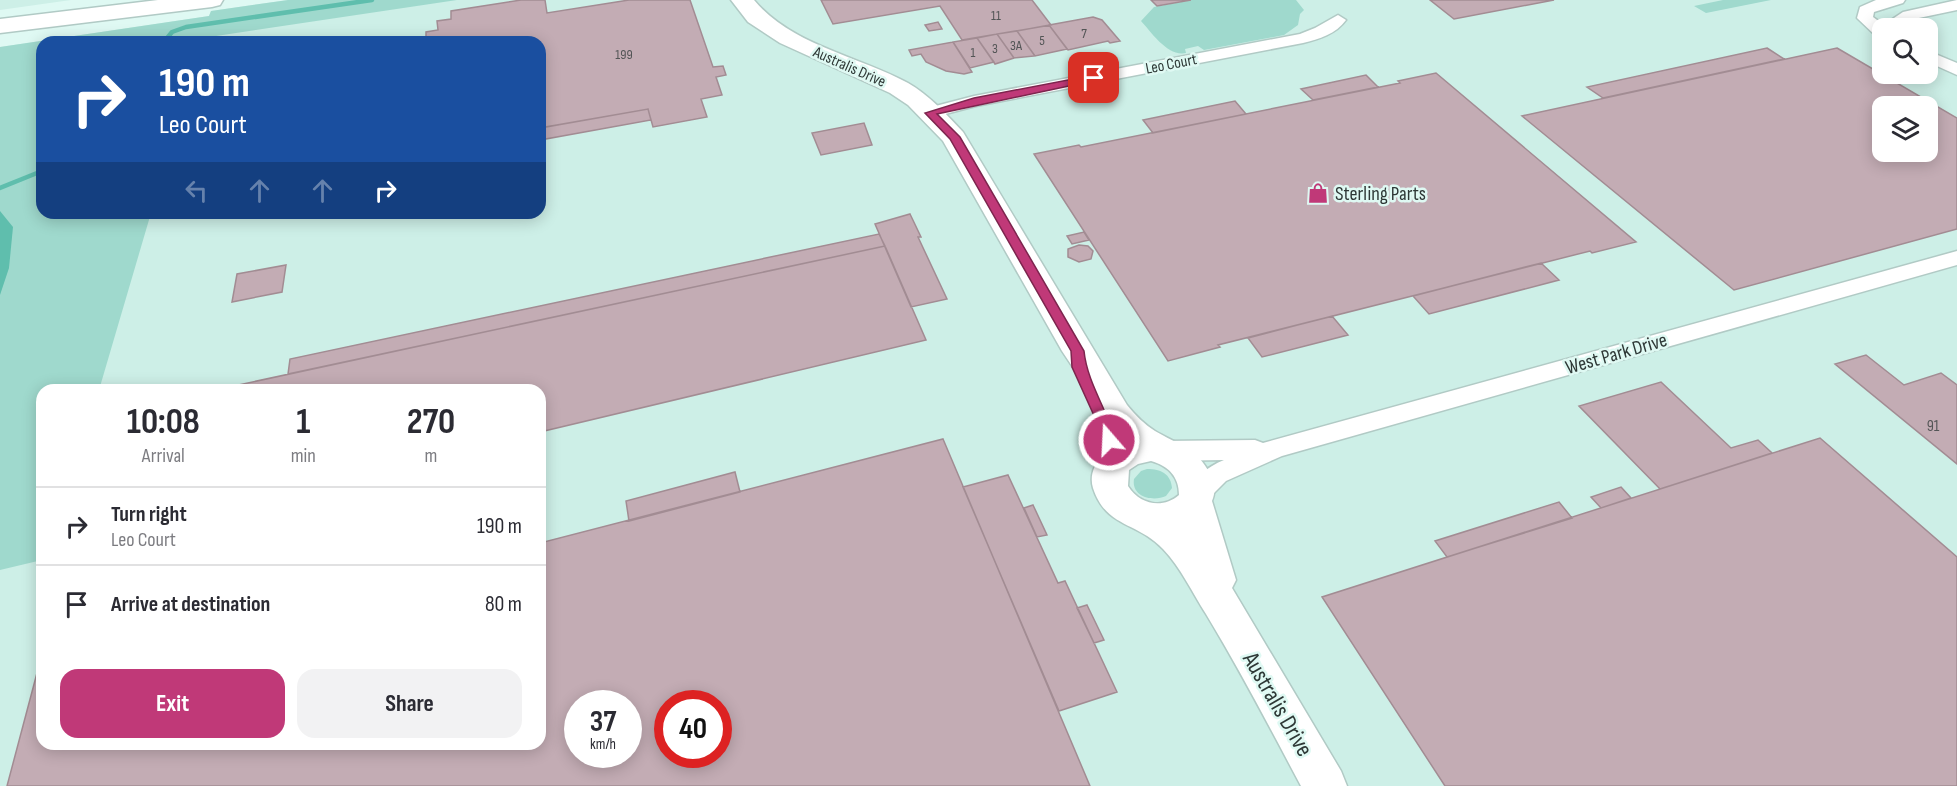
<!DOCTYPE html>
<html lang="en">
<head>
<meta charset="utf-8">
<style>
	:root { --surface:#fff; --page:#f2f2f3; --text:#2b2b33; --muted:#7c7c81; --line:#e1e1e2; --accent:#c03978 }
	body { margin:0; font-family:"Sofia Sans Condensed",sans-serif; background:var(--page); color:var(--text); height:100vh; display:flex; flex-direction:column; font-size:22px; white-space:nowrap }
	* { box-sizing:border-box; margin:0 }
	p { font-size:20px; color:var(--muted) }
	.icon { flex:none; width:33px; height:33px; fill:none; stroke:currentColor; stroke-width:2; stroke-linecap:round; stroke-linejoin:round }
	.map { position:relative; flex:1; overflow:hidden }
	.drawer { position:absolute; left:36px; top:384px; width:510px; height:366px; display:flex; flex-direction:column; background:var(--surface); border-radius:18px; box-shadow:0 3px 15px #0003 }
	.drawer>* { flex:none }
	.guide { position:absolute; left:36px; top:36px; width:510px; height:183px; border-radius:18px; box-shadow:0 3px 15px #0003; background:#1a4fa0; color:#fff; overflow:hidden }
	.controls { position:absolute; left:1872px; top:18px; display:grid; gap:12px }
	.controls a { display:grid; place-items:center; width:66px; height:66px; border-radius:12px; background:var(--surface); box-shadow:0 3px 15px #0003; font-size:30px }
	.speed { position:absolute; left:564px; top:690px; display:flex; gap:12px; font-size:30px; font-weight:700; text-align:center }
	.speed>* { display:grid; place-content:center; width:78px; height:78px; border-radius:50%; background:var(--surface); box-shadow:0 3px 15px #0003; line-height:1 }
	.speed small { font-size:15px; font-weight:400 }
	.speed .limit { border:9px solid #d22; background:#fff; color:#111 }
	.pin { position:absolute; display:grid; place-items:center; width:51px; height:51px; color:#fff; margin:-26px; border-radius:12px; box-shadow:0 3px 9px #0006 }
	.me { position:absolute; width:66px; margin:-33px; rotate:341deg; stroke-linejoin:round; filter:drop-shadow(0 0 4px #0008) }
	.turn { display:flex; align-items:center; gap:21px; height:126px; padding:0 24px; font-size:27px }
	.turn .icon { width:78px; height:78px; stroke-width:2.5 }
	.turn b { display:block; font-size:42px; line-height:51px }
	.lanes { display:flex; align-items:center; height:57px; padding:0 24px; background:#0003; justify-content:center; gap:30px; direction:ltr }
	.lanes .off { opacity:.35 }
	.eta { display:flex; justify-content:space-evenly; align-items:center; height:102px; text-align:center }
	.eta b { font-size:36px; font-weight:700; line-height:42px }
	.action { display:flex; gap:12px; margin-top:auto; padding:12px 24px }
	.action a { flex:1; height:69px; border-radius:18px; background:var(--accent); color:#fff; font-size:24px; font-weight:700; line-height:69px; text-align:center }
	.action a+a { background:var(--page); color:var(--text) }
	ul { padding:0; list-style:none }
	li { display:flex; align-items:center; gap:18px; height:78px; padding:0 24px; border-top:2px solid var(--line) }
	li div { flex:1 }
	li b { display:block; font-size:22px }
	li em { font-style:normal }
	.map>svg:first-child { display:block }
	.built { fill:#cdefe7; fill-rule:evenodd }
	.green { fill:#9fd9cd }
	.water { fill:#5fbead }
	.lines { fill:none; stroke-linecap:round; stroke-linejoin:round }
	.stream { stroke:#5fbead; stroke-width:4.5 }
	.building { fill:#c3acb4; stroke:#a28c93; stroke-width:1.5; fill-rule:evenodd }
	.street-casing { stroke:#b1cac5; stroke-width:3 }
	.secondary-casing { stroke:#b1cac5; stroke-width:3 }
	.primary-casing { stroke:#b1cac5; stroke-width:3 }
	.street { fill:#fff; fill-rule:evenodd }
	.secondary { fill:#fff; fill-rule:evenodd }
	.primary { fill:#fff; fill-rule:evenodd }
	.route { fill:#c03978; stroke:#7d254e; stroke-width:1.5 }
	.labels { text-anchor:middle; stroke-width:5; stroke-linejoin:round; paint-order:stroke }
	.far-number-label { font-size:14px; fill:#535556 }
	.far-street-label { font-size:16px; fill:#2e3836; stroke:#dff9f3 }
	.number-label { font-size:16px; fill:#535556 }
	.poi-label { font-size:20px; fill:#2e3836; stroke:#dff9f3; text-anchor:start }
	.street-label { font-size:20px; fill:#2e3836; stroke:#dff9f3 }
	.near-street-label { font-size:24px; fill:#2e3836; stroke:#dff9f3 }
</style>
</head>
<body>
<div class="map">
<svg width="1957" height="786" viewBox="0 0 1957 786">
	<rect width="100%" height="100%" fill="#dff9f3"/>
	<path class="built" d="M0 0H71L0 10Z
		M288 0H1957V786H0V47L209 16 211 11ZM1882 28H1928V74H1882ZM42 42H540V213H42ZM1882 106H1928V152H1882ZM42 390H540V744H42ZM578 704H628V754H578ZM668 704H718V754H668Z"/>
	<path class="green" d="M288 0H457L203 38 202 42H42V213H151L99 390H42V560L0 570V47L209 16 211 11Z
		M1192 0H1296L1304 10 1300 14 1298 25 1284 35 1204 50 1198 46 1185 49 1186 53C1168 57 1152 33 1141 21L1154 7Z
		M1723 0H1771L1706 13 1694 6Z
		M1147 469C1161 469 1171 474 1172 488L1166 496C1153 502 1131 497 1134 479L1141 471Z"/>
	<path class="water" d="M0 211 13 227 9 268 0 295Z"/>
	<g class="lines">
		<path class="stream" d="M164 42 172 32 186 27 372 0
			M0 188 42 171"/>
	</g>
	<path class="building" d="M521 0H545L547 13 629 0H690L713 67 723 66 726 75 716 77 722 95 701 99 707 117 653 127 648 109 540 128V42H426V32L438 30 437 21 451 19V11Z
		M821 0H1032L1051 25 962 40 940 6 833 24Z
		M1151 0H1191L1157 6Z
		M1430 0H1554L1454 19Z
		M1093 17 1102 20 1120 41 1110 43 1108 41 1068 50 1049 25Z
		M938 22 942 29 929 31 925 25Z
		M1049 25 1067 49 1035 56 1017 31Z
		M1017 31 1035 56 1014 58 997 34Z
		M997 34 1014 58 995 64 977 38Z
		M977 38 994 62 970 68 953 42Z
		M953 42 972 72 964 74 946 71 926 62 921 54 912 56 909 50Z
		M1767 48 1784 59 1603 98 1587 87Z
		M1837 48 1957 118V229L1734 290 1522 116ZM1882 106H1928V152H1882Z
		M1436 73 1636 242 1592 253 1590 251 1218 345 1220 347 1168 361 1034 154 1079 145 1081 147 1400 83 1398 81Z
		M1366 75 1378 87 1313 100 1301 89Z
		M1235 101 1246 114 1153 133 1143 120Z
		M648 109 651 120 540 140V128Z
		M864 123 872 145 821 155 812 133Z
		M910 214 921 237H918L947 299 911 307 875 224Z
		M1084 232 1089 240 1072 244 1067 236Z
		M879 234 885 246 288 374 290 359Z
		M1079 245 1088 246 1093 251 1091 259 1079 262 1068 257V249Z
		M885 246 926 340 540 432V390H215Z
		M1541 263 1559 280 1429 314 1413 296Z
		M286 265 282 292 232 302 237 274Z
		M1332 316 1348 335 1262 357 1248 338Z
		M1866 355 1904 385 1941 373 1957 385V464L1835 364Z
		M1661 382 1731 448 1758 440 1772 453 1660 489 1579 406Z
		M1820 438 1957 557V786H1445L1322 597Z
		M943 439 1090 786H7L37 673 42 672V744H540V543ZM578 704H628V754H578ZM668 704H718V754H668Z
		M735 472 740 492 629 521 626 501Z
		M1008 475 1058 583 1065 581 1117 692 1059 711 963 487Z
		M1621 487 1631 498 1601 508 1591 497Z
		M1559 502 1572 518 1447 557 1435 541Z
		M1033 505 1047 535 1037 537 1024 508Z
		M1087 605 1104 640 1094 643 1077 608Z"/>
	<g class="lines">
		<g class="street-casing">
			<path id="street" d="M1876 0H1905L1903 3 1874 12 1873 17 1888 28H1882V37L1876 36 1857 18 1860 7Z
				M1957 0V10L1914 19 1906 25V28H1890L1891 20 1903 12Z
				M1338 15 1346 20C1336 34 1319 39 1303 43L976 106 930 118 924 117 921 113 924 109 974 96 1300 34 1315 28Z
				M1928 51 1957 63V75L1928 62Z
				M1957 251V265L1282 456 1226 481 1205 502 1196 505 1187 502 1183 495C1192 479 1207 467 1224 460L1164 461 1155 458 1151 451 1155 444 1164 441 1255 440 1263 443Z"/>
		</g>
		<g class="secondary-casing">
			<path id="secondary" d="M731 0H754C791 45 858 56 908 83 929 95 946 114 963 132L1127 405C1135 415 1144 424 1155 431 1177 444 1198 449 1210 474 1215 483 1216 491 1212 501L1236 580 1232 588 1341 771 1347 786H1301C1270 728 1240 670 1206 614 1192 592 1181 568 1163 549 1138 522 1106 528 1093 488 1087 469 1104 448 1121 441L1103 423 1078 375 1062 351 943 141 908 105 890 93 780 43 748 22ZM1151 461C1169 466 1179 477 1179 495 1163 509 1140 505 1128 486L1129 470 1138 464Z"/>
		</g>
		<g class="primary-casing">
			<path id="primary" d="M158 0H223L220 5 212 7 0 33V19Z"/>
		</g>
		<use href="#street" class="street"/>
		<use href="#secondary" class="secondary"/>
		<use href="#primary" class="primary"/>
	</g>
	<path class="route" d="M1094 75 1099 78 1097 80 937 114 960 137 1084 351C1087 382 1107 410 1116 440L1109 445 1102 440 1096 420 1072 367 1071 351 950 139 925 113 974 98Z"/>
	<defs>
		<g id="shop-bare" transform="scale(1.62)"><path d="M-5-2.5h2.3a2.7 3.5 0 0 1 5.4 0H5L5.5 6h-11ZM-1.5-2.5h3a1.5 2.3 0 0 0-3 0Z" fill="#c03978" stroke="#dff9f3" stroke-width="2.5" paint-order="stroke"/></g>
	</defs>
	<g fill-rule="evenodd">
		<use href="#shop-bare" x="1318" y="193"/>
	</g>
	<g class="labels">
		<g class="far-number-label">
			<text x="996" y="20">11</text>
			<text x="1084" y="38">7</text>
			<text x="1042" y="45">5</text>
			<text x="1016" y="50">3A</text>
			<text x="995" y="53">3</text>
			<text x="973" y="57">1</text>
			<text x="624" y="59">199</text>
		</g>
		<g class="far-street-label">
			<text transform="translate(1171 63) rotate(-11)" y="6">Leo Court</text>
			<text transform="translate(850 66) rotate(24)" y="6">Australis Drive</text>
		</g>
		<g class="number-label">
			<text x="1933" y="431">91</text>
		</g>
		<g class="poi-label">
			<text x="1335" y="200">Sterling Parts</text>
		</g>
		<g class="street-label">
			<text transform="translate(1616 353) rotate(-16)" y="7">West Park Drive</text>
		</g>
		<g class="near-street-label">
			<text transform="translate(1278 704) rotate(60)" y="8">Australis Drive</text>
		</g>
	</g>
</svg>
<div class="controls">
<a><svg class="icon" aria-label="search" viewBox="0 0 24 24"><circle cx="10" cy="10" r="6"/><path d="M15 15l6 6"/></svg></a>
<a><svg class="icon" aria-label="layers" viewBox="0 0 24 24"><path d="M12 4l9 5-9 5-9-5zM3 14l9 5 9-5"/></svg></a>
</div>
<div class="speed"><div>37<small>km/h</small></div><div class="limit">40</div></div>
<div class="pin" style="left:1094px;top:78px;background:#d93025"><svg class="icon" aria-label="arrive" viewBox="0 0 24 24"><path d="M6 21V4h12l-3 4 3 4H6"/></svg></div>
<svg class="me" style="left:1109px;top:440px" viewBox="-20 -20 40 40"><circle r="17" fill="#c03978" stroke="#fff" stroke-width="3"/><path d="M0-11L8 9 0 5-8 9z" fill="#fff"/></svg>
<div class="guide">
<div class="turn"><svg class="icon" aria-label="right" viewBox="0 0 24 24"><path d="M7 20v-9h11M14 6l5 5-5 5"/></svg><div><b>190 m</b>Leo Court</div></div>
<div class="lanes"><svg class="icon off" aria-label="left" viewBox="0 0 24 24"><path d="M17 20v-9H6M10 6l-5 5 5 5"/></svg><svg class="icon off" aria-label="ahead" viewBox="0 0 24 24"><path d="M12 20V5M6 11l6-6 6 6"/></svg><svg class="icon off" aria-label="ahead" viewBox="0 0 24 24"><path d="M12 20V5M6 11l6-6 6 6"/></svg><svg class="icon" aria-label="right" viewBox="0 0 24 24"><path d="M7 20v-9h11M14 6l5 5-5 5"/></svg></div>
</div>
<section class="drawer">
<div class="eta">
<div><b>10:08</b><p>Arrival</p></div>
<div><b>1</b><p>min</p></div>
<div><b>270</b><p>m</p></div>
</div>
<ul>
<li><svg class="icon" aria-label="right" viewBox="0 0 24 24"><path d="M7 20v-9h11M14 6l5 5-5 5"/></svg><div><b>Turn right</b><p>Leo Court</p></div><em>190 m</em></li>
<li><svg class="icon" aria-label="arrive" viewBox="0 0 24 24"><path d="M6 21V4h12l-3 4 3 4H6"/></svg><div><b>Arrive at destination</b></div><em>80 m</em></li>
</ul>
<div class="action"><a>Exit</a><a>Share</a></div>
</section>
</div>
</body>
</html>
